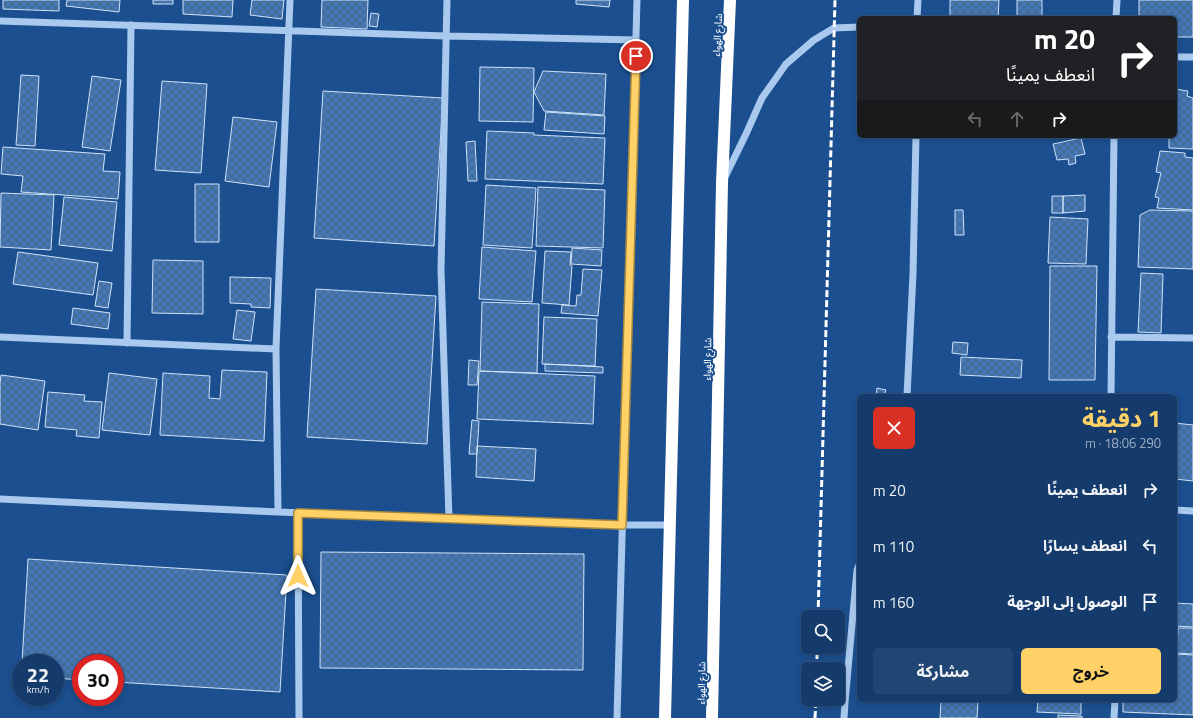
<!DOCTYPE html>
<html lang="ar">
<head>
<meta charset="utf-8">
<style>
	:root { --surface:#143b6b; --page:#214673; --text:#f1f3f6; --muted:#9dadc1; --line:#33557e; --accent:#ffd166 }
	body { margin:0; font-family:"Titillium Web","Noto Sans Arabic",sans-serif; background:var(--page); color:var(--text); direction:rtl; height:100vh; display:flex; flex-direction:column; font-size:15px; white-space:nowrap }
	* { box-sizing:border-box; margin:0 }
	p { font-size:13px; color:var(--muted) }
	.icon { flex:none; width:22px; height:22px; fill:none; stroke:currentColor; stroke-width:2; stroke-linecap:round; stroke-linejoin:round }
	.map { position:relative; flex:1; overflow:hidden; direction:ltr }
	.sheet { position:absolute; left:857px; top:394px; width:320px; height:308px; display:flex; flex-direction:column; background:var(--surface); border-radius:6px; box-shadow:0 2px 6px #0003,0 0 0 1px var(--line); direction:rtl }
	.sheet>* { flex:none }
	.guide { position:absolute; left:857px; top:16px; width:320px; height:122px; border-radius:6px; box-shadow:0 2px 6px #0003,0 0 0 1px var(--line); direction:rtl; background:#202124; color:#fff; overflow:hidden }
	.controls { position:absolute; left:801px; top:610px; display:grid; gap:8px }
	.controls a { display:grid; place-items:center; width:44px; height:44px; border-radius:6px; background:var(--surface); box-shadow:0 2px 6px #0003,0 0 0 1px var(--line); font-size:20px }
	.speed { position:absolute; left:12px; top:654px; display:flex; gap:8px; font-size:20px; font-weight:700; text-align:center }
	.speed>* { display:grid; place-content:center; width:52px; height:52px; border-radius:50%; background:var(--surface); box-shadow:0 2px 6px #0003,0 0 0 1px var(--line); line-height:1 }
	.speed small { font-size:10px; font-weight:400 }
	.speed .limit { border:6px solid #d22; background:#fff; color:#111 }
	.pin { position:absolute; display:grid; place-items:center; width:34px; height:34px; color:#fff; margin:-17px; border:2px solid #fff; border-radius:50%; box-shadow:0 1px 4px #0007 }
	.me { position:absolute; width:44px; margin:-22px; rotate:0deg; stroke-linejoin:round; filter:drop-shadow(0 0 3px #0008) }
	.turn { display:flex; align-items:center; gap:14px; height:84px; padding:0 16px; font-size:18px }
	.turn .icon { width:52px; height:52px; stroke-width:2.5 }
	.turn b { display:block; font-size:28px; line-height:34px }
	.lanes { display:flex; align-items:center; height:38px; padding:0 16px; background:#0003; justify-content:center; gap:20px; direction:ltr }
	.lanes .off { opacity:.35 }
	.round { display:grid; place-items:center; flex:none; width:42px; height:42px; border-radius:6px; background:var(--page) }
	.overview { display:flex; align-items:center; justify-content:space-between; height:68px; padding:0 16px }
	h1 { font-size:24px; font-weight:700; line-height:30px; color:var(--accent) }
	.action { display:flex; gap:8px; margin-top:auto; padding:8px 16px }
	.action a { flex:1; height:46px; border-radius:6px; background:var(--accent); color:#111; font-size:16px; font-weight:700; line-height:46px; text-align:center }
	.action a+a { background:var(--page); color:var(--text) }
	ul { padding:0; list-style:none }
	li { display:flex; align-items:center; gap:12px; height:56px; padding:0 16px }
	li div { flex:1 }
	li b { display:block; font-size:15px }
	li em { font-style:normal }
	.map>svg:first-child { display:block }
	.building { fill:url(#building-cross-hatch); stroke:#cfe3fa }
	.lines { fill:none; stroke-linecap:round; stroke-linejoin:round }
	.minor { stroke:#a9c9ee; stroke-width:7 }
	.highway { stroke:#fff; stroke-width:12 }
	.rail { stroke:#fff; stroke-width:3; stroke-dasharray:7 3; stroke-linecap:butt }
	.route-casing { stroke:#a68842; stroke-width:10 }
	.route { stroke:#ffd166; stroke-width:7 }
	.labels { text-anchor:middle; stroke-width:4; stroke-linejoin:round; paint-order:stroke }
	.street-label { font-size:10px; fill:#fff; stroke:#1b4f8f }
</style>
</head>
<body>
<div class="map">
<svg width="1193" height="718" viewBox="0 0 1193 718">
	<defs>
		<pattern id="building-cross-hatch" width="8" height="8" patternUnits="userSpaceOnUse"><rect width="8" height="8" fill="#4478b7"/><path d="M0 0l8 8M0 8l8-8" fill="none" stroke="#486282"/></pattern>
	</defs>
	<rect width="100%" height="100%" fill="#1b4f8f"/>
	<path class="building" d="M3 0H59V11L3 9Z
		M67 0H120L119 12 66 6Z
		M153 0H173V4H153Z
		M183 0H233L232 17 183 14Z
		M252 0H284L282 19 250 15Z
		M322 0H368L367 29 321 27Z
		M576 0H610L609 7 576 4Z
		M950 0H999L998 18H950Z
		M1017 0H1042V18H1017Z
		M1139 0H1193V37H1175V18H1139Z
		M371 13 379 14 377 27 369 26Z
		M480 67 534 68 533 122 479 121Z
		M543 71 606 74 604 115 544 111 534 92Z
		M21 75 39 76 35 146 16 145Z
		M92 76 121 80 110 151 82 147Z
		M162 81 207 84 201 173 155 170Z
		M1175 89 1188 91 1187 96 1193 98V149L1169 148V138L1164 136H1175Z
		M323 91 443 98 434 246 314 238Z
		M546 112 605 116 604 134 544 130Z
		M233 117 277 122 269 187 225 181Z
		M487 131 534 133V135L605 138 603 184 485 179Z
		M1081 138 1085 154 1075 156 1076 163 1069 165 1068 159 1057 160 1053 144Z
		M475 141 477 181H468L466 142Z
		M3 147 105 154 103 171 120 172 118 199 21 192 23 176 1 174Z
		M1160 151 1185 153V157L1193 158V210L1157 208 1159 198 1155 197 1161 173 1156 172Z
		M195 184H219V242H195Z
		M486 185 536 188 532 248 483 245Z
		M538 187 605 190 603 248 536 246Z
		M1 193 54 195 51 250 0 247Z
		M1085 195V211L1063 213V196Z
		M1052 196H1063V213H1052Z
		M64 197 117 202 112 251 59 245Z
		M955 210H963L964 235H955Z
		M1150 210 1193 211V269L1138 267 1140 215Z
		M1050 217 1088 219 1086 264 1048 263Z
		M482 247 536 251 532 302 479 299Z
		M572 248 602 250 601 266 571 264Z
		M545 251 571 252 570 265 572 266 569 305 542 303Z
		M18 252 98 263 93 295 13 284Z
		M153 260 203 261V314L152 313Z
		M1050 266H1097L1095 380H1049Z
		M583 269 602 270 598 316 561 313 562 305 576 306 577 295H581Z
		M1141 273 1163 274 1161 333 1138 332Z
		M230 277 271 278 270 308 251 307V304L230 303Z
		M99 281 112 283 108 308 95 306Z
		M316 289 436 296 427 444 307 437Z
		M482 302 539 304 537 373 480 371Z
		M73 308 110 313 108 329 71 324Z
		M237 310 255 312 251 341 233 339Z
		M544 317 597 319 595 366 542 364Z
		M953 342 968 343 967 355 952 353Z
		M961 357 1022 360 1021 378 960 375Z
		M469 360 479 361 477 385H468Z
		M545 364 603 367V373L545 371Z
		M222 370 267 372 264 441 160 435 163 373 210 376 209 398 220 399Z
		M479 371 595 376 593 424 477 419Z
		M109 373 157 379 150 435 102 430Z
		M1 375 45 381 38 430 0 424V383Z
		M877 388 886 390 884 396H876Z
		M48 392 85 395 84 401 102 402 99 438 76 436 77 430 45 427Z
		M472 420 479 421 477 454H469Z
		M1175 423 1193 425V481L1175 479Z
		M477 446 536 449 534 481 476 477Z
		M321 552 584 554 583 670 320 668Z
		M28 559 287 575 280 692 115 682V663H81V680L55 678V663H22Z
		M1175 603 1193 604V627L1175 626Z
		M1178 628H1193V654L1177 653Z
		M1175 654 1193 655V715L1123 712V700H1175Z
		M941 700 978 701 977 718H940Z
		M1038 700H1081V714L1037 712Z
		M1058 715 1082 716V718H1058Z"/>
	<g class="lines">
		<path class="minor" d="M447 0 441 270 449 519
			M917 18 918 0
			M1116 18 1117 0
			M0 21 446 36 636 40
			M1175 57H1193
			M725 177 746 134 762 98 786 64 814 40 834 28 859 27
			M0 337 276 349
			M1111 337 1193 338
			M127 343 131 25
			M907 396 913 274 916 136
			M1111 396 1114 136
			M0 499 278 512 622 525H670
			M1175 510 1193 511
			M278 512 276 349 290 0
			M298 513 299 718
			M617 718 637 0
			M844 718 845 702 857 570 859 565
			M1114 718 1115 700"/>
		<path class="highway" d="M665 718 683 0
			M712 718 722 183 730 0"/>
		<path class="rail" d="M818 617 835 0
			M817 669V647
			M815 718 816 699"/>
	</g>
	<g class="lines">
		<g class="route-casing">
			<path id="route" d="M298 576V513L622 525 636 56"/>
		</g>
		<use href="#route" class="route"/>
	</g>
	<g class="labels">
		<g class="street-label">
			<text transform="translate(717 35) rotate(-87)" y="4">شارع الهواء</text>
			<text transform="translate(707 359) rotate(-89)" y="4">شارع الهواء</text>
			<text transform="translate(701 683) rotate(-89)" y="4">شارع الهواء</text>
		</g>
	</g>
</svg>
<div class="controls">
<a><svg class="icon" aria-label="search" viewBox="0 0 24 24"><circle cx="10" cy="10" r="6"/><path d="M15 15l6 6"/></svg></a>
<a><svg class="icon" aria-label="layers" viewBox="0 0 24 24"><path d="M12 4l9 5-9 5-9-5zM3 14l9 5 9-5"/></svg></a>
</div>
<div class="speed"><div>22<small>km/h</small></div><div class="limit">30</div></div>
<div class="pin" style="left:636px;top:56px;background:#d93025"><svg class="icon" aria-label="arrive" viewBox="0 0 24 24"><path d="M6 21V4h12l-3 4 3 4H6"/></svg></div>
<svg class="me" style="left:298px;top:576px" viewBox="-20 -20 40 40"><path d="M0-17L14 15 0 8-14 15z" fill="#ffd166" stroke="#fff" stroke-width="4"/></svg>
<div class="guide">
<div class="turn"><svg class="icon" aria-label="right" viewBox="0 0 24 24"><path d="M7 20v-9h11M14 6l5 5-5 5"/></svg><div><b>20 m</b>انعطف يمينًا</div></div>
<div class="lanes"><svg class="icon off" aria-label="left" viewBox="0 0 24 24"><path d="M17 20v-9H6M10 6l-5 5 5 5"/></svg><svg class="icon off" aria-label="ahead" viewBox="0 0 24 24"><path d="M12 20V5M6 11l6-6 6 6"/></svg><svg class="icon" aria-label="right" viewBox="0 0 24 24"><path d="M7 20v-9h11M14 6l5 5-5 5"/></svg></div>
</div>
<section class="sheet">
<div class="overview"><div><h1>1 دقيقة</h1><p>290 m · 18:06</p></div><a class="round" style="background:#d93025;color:#fff"><svg class="icon" aria-label="close" viewBox="0 0 24 24"><path d="M6 6l12 12M18 6L6 18"/></svg></a></div>
<ul>
<li><svg class="icon" aria-label="right" viewBox="0 0 24 24"><path d="M7 20v-9h11M14 6l5 5-5 5"/></svg><div><b>انعطف يمينًا</b></div><em>20 m</em></li>
<li><svg class="icon" aria-label="left" viewBox="0 0 24 24"><path d="M17 20v-9H6M10 6l-5 5 5 5"/></svg><div><b>انعطف يسارًا</b></div><em>110 m</em></li>
<li><svg class="icon" aria-label="arrive" viewBox="0 0 24 24"><path d="M6 21V4h12l-3 4 3 4H6"/></svg><div><b>الوصول إلى الوجهة</b></div><em>160 m</em></li>
</ul>
<div class="action"><a>خروج</a><a>مشاركة</a></div>
</section>
</div>
</body>
</html>
